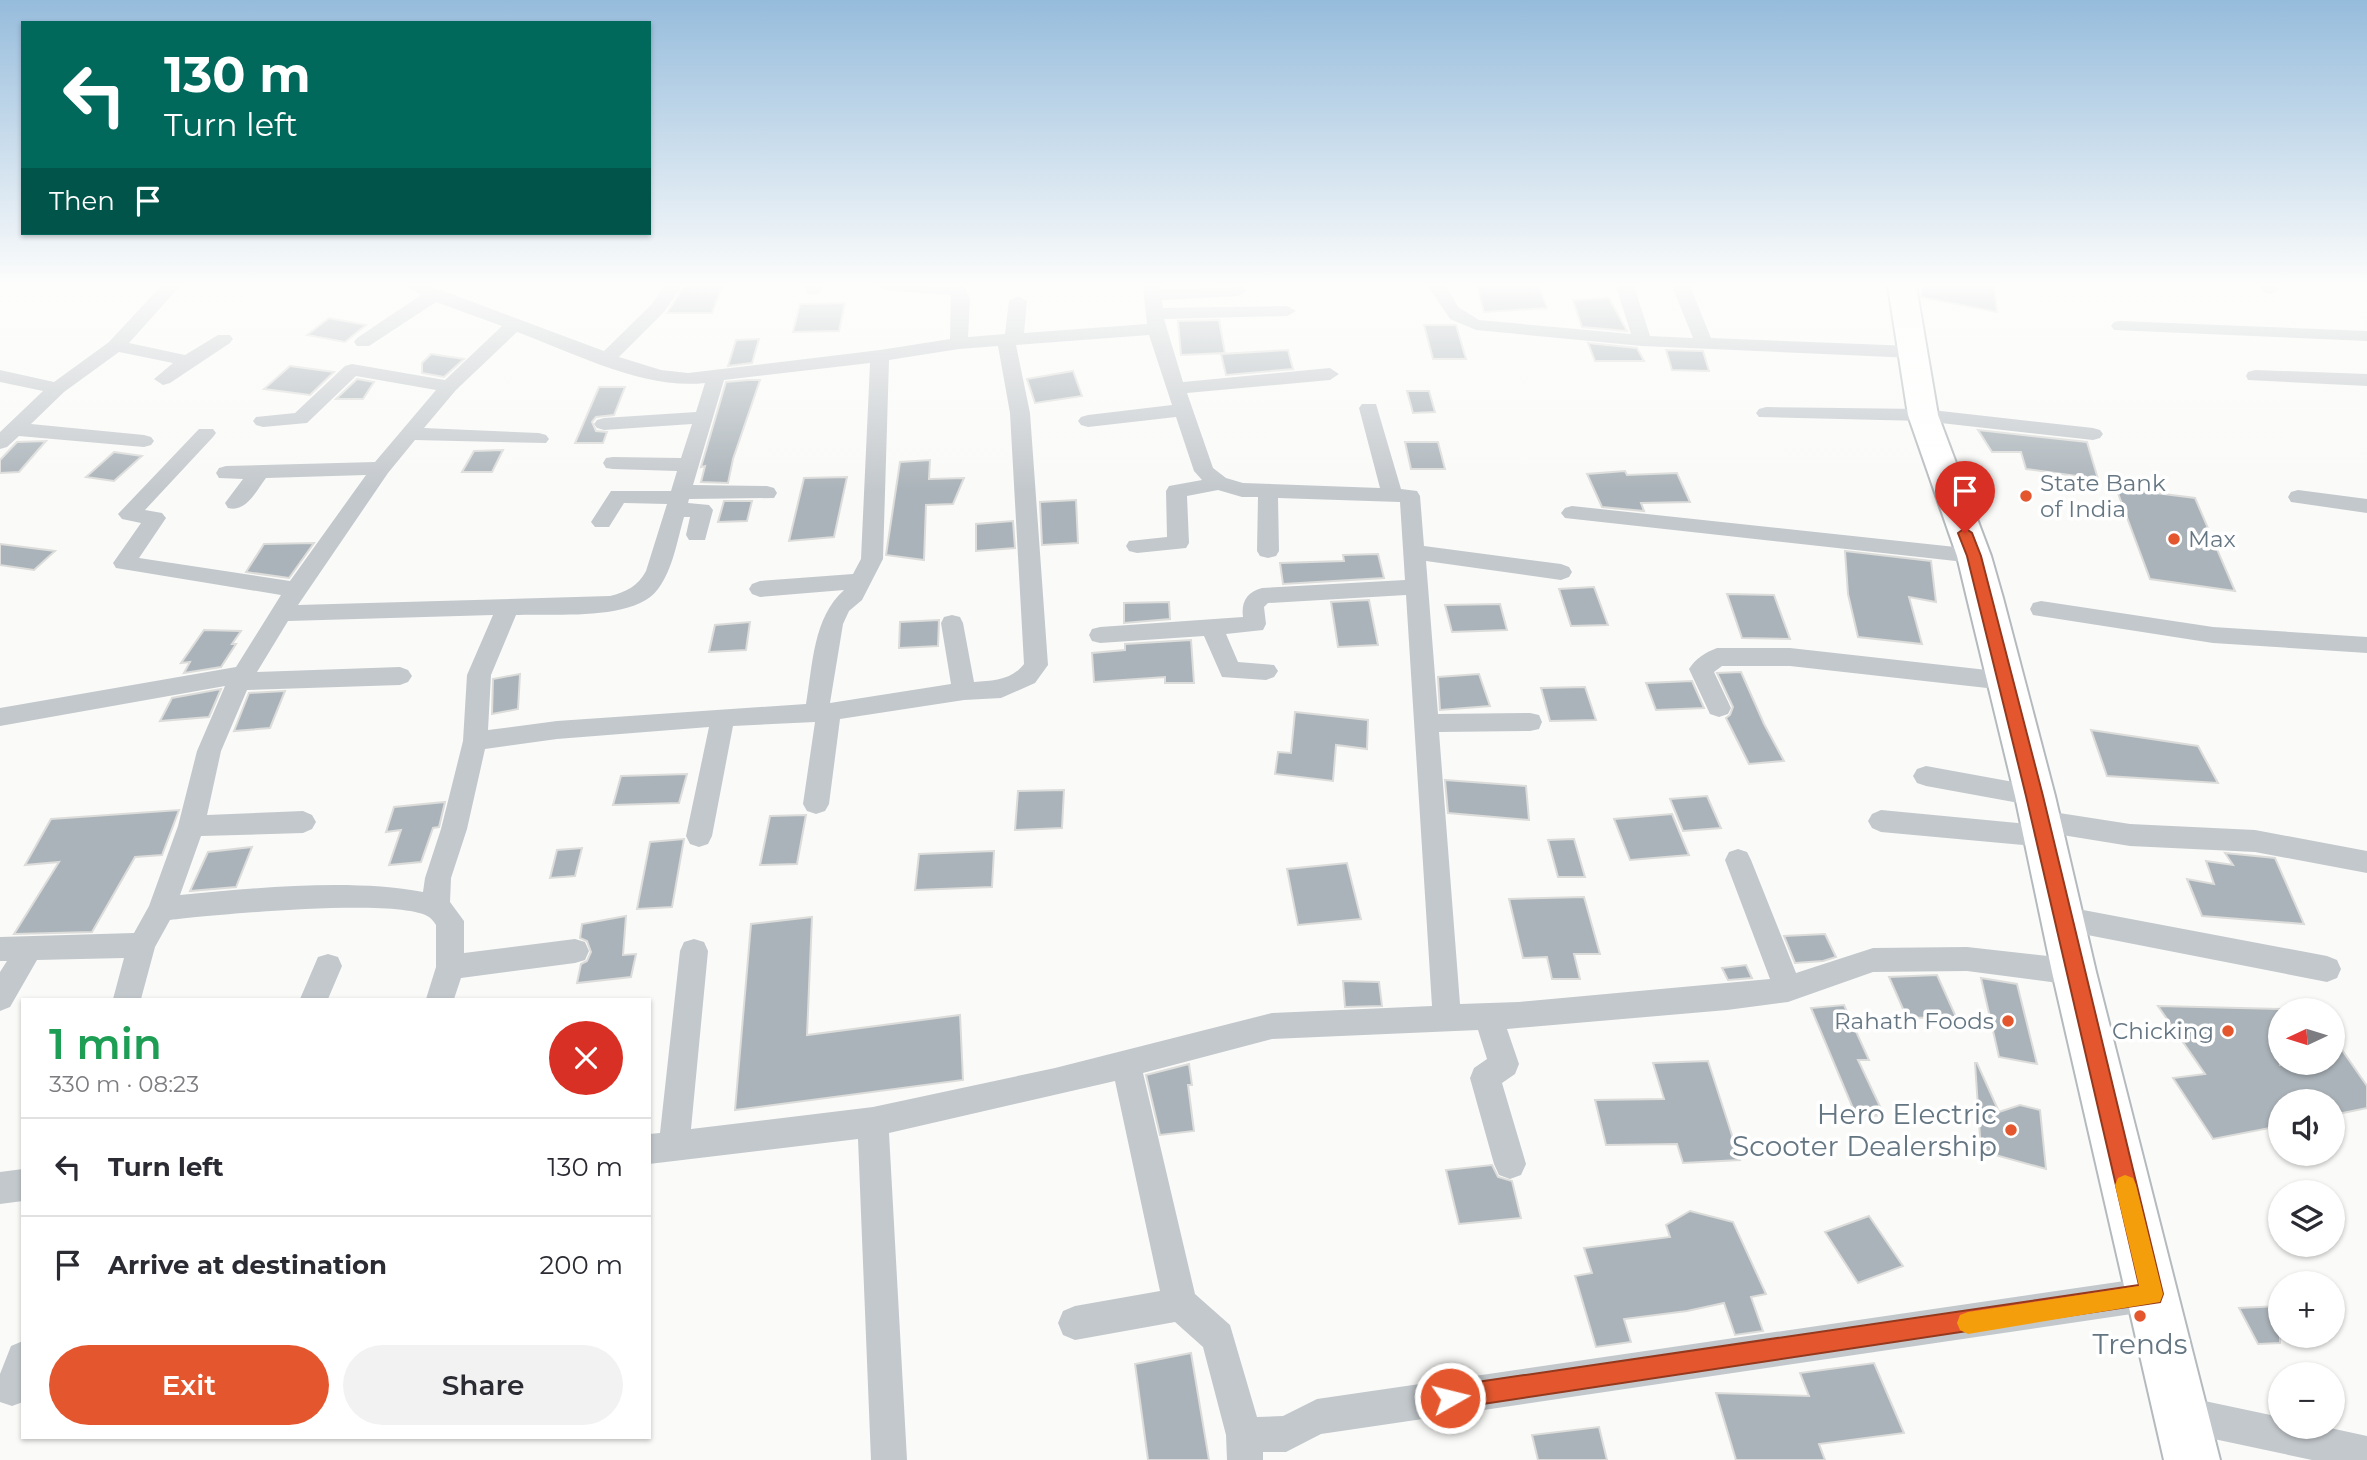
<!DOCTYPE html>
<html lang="en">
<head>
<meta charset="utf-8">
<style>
	:root { --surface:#fff; --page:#f2f2f3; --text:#2b2b33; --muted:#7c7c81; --line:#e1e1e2; --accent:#e4572e }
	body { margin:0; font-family:Montserrat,sans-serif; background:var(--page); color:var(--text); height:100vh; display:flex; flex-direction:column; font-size:26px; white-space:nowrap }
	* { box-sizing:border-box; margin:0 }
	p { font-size:23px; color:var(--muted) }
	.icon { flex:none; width:38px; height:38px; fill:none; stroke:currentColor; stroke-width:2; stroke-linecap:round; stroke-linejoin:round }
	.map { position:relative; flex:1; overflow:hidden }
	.drawer { position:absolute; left:21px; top:998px; width:630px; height:441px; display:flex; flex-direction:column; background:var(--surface); border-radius:0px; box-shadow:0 2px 5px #0004 }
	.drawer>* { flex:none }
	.hud { position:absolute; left:21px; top:21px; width:630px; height:214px; border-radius:0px; box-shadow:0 2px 5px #0004; background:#00695c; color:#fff; overflow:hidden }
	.needle { width:46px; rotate:266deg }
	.controls { position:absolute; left:2268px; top:998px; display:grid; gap:14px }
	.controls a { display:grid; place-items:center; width:77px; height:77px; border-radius:50%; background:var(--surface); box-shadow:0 2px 5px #0004; font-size:35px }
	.pin { position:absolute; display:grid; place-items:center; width:60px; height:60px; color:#fff; margin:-72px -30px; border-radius:50% 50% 50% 0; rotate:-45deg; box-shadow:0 0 7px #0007 }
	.pin .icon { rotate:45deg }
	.me { position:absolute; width:77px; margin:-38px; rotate:82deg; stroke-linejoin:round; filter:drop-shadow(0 0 5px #0008) }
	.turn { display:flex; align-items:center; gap:24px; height:147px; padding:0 28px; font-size:32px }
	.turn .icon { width:91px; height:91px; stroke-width:2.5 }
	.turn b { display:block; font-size:49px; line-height:60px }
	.then { display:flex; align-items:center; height:66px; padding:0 28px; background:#0003; gap:14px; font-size:26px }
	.round { display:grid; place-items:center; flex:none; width:74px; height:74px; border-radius:37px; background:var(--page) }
	.overview { display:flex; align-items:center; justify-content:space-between; height:119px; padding:0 28px }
	h1 { font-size:42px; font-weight:600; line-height:52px; color:#1e9e55 }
	.action { display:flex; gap:14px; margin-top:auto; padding:14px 28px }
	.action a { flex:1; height:80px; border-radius:42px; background:var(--accent); color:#fff; font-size:28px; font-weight:600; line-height:80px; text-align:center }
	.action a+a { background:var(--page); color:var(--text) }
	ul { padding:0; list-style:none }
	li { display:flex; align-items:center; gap:21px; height:98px; padding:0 28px; border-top:2px solid var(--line) }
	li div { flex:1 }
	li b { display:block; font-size:26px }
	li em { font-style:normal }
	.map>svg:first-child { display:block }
	.building { fill:#aab3b9; stroke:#dcdcda; stroke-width:2 }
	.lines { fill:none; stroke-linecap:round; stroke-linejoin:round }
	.primary-casing { stroke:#b5babe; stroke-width:4 }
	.minor { fill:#c3c8cc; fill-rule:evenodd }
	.primary { fill:#fff; fill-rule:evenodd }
	.route { fill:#e4572e; stroke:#94391e; stroke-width:2 }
	.slow { fill:#f59e0b }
	.poi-dot { fill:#e4572e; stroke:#fff; stroke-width:2.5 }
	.labels { text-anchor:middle; stroke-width:7; stroke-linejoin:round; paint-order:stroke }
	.poi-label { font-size:23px; fill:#657683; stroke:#fff; text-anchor:start }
	.near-poi-label { font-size:28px; fill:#657683; stroke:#fff; text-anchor:end }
</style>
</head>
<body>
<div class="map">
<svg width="2367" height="1460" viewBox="0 0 2367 1460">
	<rect width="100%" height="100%" fill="#fafaf8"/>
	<path class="building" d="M684 286H722L712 313H667Z
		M1477 286H1539L1547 308 1484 312Z
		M1922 286H1994L1997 312 1921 297Z
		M1609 298 1627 331 1582 327 1573 300Z
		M845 303 839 331 793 332 800 304Z
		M329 318 366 325 345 342 307 335Z
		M1219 320 1225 353 1181 355 1178 321Z
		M1424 325H1456L1466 359H1433Z
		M759 339 752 363 728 366 736 340Z
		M1588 343 1637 348 1644 361H1595Z
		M1288 350 1293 369 1226 375 1221 354Z
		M1666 350 1703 351 1709 371 1672 370Z
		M431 354 464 359 444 377 422 373V363Z
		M290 366 334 372 310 395 264 389Z
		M1073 371 1082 396 1035 403 1027 379Z
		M357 379 374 382 363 399H336Z
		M748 380H760L733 459 728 483 701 482 705 466 701 467 726 382Z
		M599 387H625L614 415 596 417 592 422 596 431 607 432 603 443H575Z
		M1407 391H1429L1435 412 1413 413Z
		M1978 430 2087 442 2098 479 2026 469 2021 452H1992Z
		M46 441 19 472 0 473V460L17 442Z
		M1405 442H1438L1445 469H1411Z
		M503 450 492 472H462L474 451Z
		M114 452 142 456 114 481 86 477Z
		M930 460 929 479 964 478 953 504 926 505 924 560 886 555 900 462Z
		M1625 471 1627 475 1677 473 1690 502 1641 503 1644 511 1602 507 1587 474Z
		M847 477 834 537 789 541 804 478Z
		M2116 488 2195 498 2235 591 2150 579Z
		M1076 500 1078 543 1042 545 1040 502Z
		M724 501H752L747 521 718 522Z
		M1013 521 1015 548 976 551V524Z
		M314 543 289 578 246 572 264 544Z
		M0 544 55 551 34 570 0 565Z
		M1845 551 1931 561 1936 602 1909 597 1922 644 1858 637 1848 594Z
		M1378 554 1384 578 1283 584 1280 563 1344 561 1343 555Z
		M1594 587 1608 625 1571 626 1559 589Z
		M1727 594 1774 595 1790 639 1742 638Z
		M1369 600 1378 645 1338 647 1331 602Z
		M1169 602 1170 619 1124 623V603Z
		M1500 604 1507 630 1452 632 1445 605Z
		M939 620 938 646 899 648 900 622Z
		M750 622 746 650 709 652 715 625Z
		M204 630 241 631 232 644H236L221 667 184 673 190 662 181 663Z
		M1191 640 1194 683H1165V677L1094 682 1092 653 1125 650V644Z
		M1741 672 1764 724 1784 761 1749 764 1726 718 1730 715 1733 707 1717 673Z
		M520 674 518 709 492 714 493 679Z
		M1479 674 1490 706 1440 710 1438 677Z
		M1692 681 1704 708 1656 710 1646 683Z
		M1585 687 1596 720 1550 721 1541 688Z
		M221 689 209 717 160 721 172 698Z
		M285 691 270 728 234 731 249 693Z
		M1295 712 1368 720 1367 749 1336 745 1333 781 1275 774 1278 752 1291 753Z
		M2091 730 2198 746 2218 783 2107 776Z
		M687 774 679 803 613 805 621 776Z
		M1445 780 1526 786 1529 820 1448 813Z
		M1064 790 1062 828 1015 830 1018 791Z
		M1707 796 1721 828 1683 831 1670 799Z
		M445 802 439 827 433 828 421 862 389 865 401 830 386 832 394 807Z
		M179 810 162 855 135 857 92 932 14 934 59 862 25 865 51 819Z
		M1672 814 1689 855 1630 860 1614 819Z
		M806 815 797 864 760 865 770 816Z
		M684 839 672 907 637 909 650 842Z
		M1574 839 1585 877H1558L1548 840Z
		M252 847 236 887 190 891 208 852Z
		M582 848 575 876 550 878 557 850Z
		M994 851 992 887 915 890 919 854Z
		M2225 853 2275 858 2304 924 2202 916 2187 879 2214 884 2206 861 2233 865Z
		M1347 863 1361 919 1298 925 1287 869Z
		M1584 897 1600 954H1574L1580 979H1552L1547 957 1523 958 1509 899Z
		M626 916 623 955 636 954 631 977 577 983 581 964 587 961 591 952 587 941 580 938 582 924Z
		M812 917 807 1035 960 1015 963 1080 735 1110 751 924Z
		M1825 934 1836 957 1823 961 1795 963 1784 936Z
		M1746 965 1752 978 1728 980 1722 968Z
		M1937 975 1956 1017 1907 1018 1889 977Z
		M1981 978 2017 984 2037 1064 1999 1057Z
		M1343 981 1379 982 1382 1006 1345 1007Z
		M1844 1005 1869 1060H1858L1884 1115 1857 1118 1811 1008Z
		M2158 1006 2280 1009V1065L2333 1062V1037L2367 1086V1108L2333 1115V1101H2280V1126L2213 1139 2173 1078 2205 1074Z
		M1708 1061 1740 1160 1683 1163 1677 1144 1606 1145 1595 1100 1664 1099 1653 1063Z
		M1975 1063H1977L1999 1112 2020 1105 2040 1110 2046 1169 1981 1151Z
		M1189 1064 1192 1085H1188L1194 1131 1160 1135 1146 1075Z
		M1492 1165 1498 1177 1512 1181 1521 1218 1459 1224 1446 1170Z
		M1690 1211 1733 1222 1766 1294 1751 1297 1763 1331 1735 1335 1724 1303 1687 1311 1624 1319 1631 1342 1596 1347 1575 1276 1592 1273 1584 1248 1670 1237 1666 1225Z
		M1869 1216 1903 1266 1858 1283 1825 1232Z
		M2280 1306V1343L2258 1344 2239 1308Z
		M1191 1353 1209 1460H1148L1135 1364Z
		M1874 1363 1904 1433 1819 1444 1825 1460H1736L1716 1393 1809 1396 1800 1373Z
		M1599 1427 1607 1460H1538L1532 1435Z"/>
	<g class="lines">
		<g class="primary-casing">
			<path id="primary" d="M1888 286H1916L1938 415 1991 556 2003 598 2055 796 2096 972 2220 1460H2164L2052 972 2015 796 1967 598 1957 556 1908 415Z"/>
		</g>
		<path class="minor" d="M161 286H180L129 343 185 355 218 335H230L233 339 230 343 170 383 163 385 154 379 173 363 119 352 64 392 31 424 144 435 151 437 154 441 151 445 144 447 19 436 7 447 0 449V432L43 391 0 382V370L54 382 109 342Z
			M407 286H430L604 351 652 304 664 286H682L664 312 619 357 661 370 688 373 880 350 950 339 951 295C935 292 885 294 876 286L964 287 970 298 968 337 1005 334 1009 301 1018 296 1027 301 1024 333 1147 324 1143 286H1161V289L1244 287 1247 291 1238 296 1162 300 1163 308 1287 306 1296 311 1287 316 1164 319 1183 382 1330 368 1339 374 1330 380 1187 393 1213 468 1226 478 1243 483 1380 488 1359 408 1362 404H1376L1401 489 1417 491 1420 496 1424 546 1561 564 1569 567 1572 572 1569 577 1561 580 1426 561 1438 714 1530 713 1539 715 1542 722 1539 729 1530 731 1439 732 1460 1004 1519 1002 1770 979 1725 860 1729 852 1738 849 1747 852 1751 860 1796 973 1873 948 1967 947 2074 959 2084 963 2088 972 2084 981 2074 985 1967 971 1873 972 1788 1002 1727 1010 1507 1029 1519 1064 1515 1074 1502 1083 1526 1164 1521 1175 1510 1179 1499 1175 1494 1164 1470 1078 1474 1068 1487 1059 1478 1030 1272 1039 1143 1073 1195 1294 1230 1325 1257 1417 1283 1416 1317 1399 2152 1277 2164 1282 2169 1294 2164 1306 2152 1311 1321 1434 1286 1452H1263V1460H1227L1226 1435 1203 1347 1175 1322 1075 1340 1063 1335 1058 1323 1063 1311 1075 1306 1160 1291 1115 1081 889 1133 907 1460H871L858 1139 649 1164V1134L660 1133 680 951 684 942 694 939 704 942 708 951 691 1129 873 1107 1055 1068 1272 1013 1432 1006 1406 595 1268 603 1264 607 1266 624 1263 630 1226 634 1238 662 1274 665 1278 671 1274 677 1266 680 1222 677 1204 636 1100 643 1092 641 1089 635 1092 629 1100 627 1243 617C1241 602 1247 592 1262 588L1405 580 1400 502 1278 498 1279 551 1276 556 1268 558 1260 556 1257 551 1258 497H1242L1218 490 1187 496 1189 543 1186 548 1137 553 1129 551 1126 546 1129 541 1167 537 1166 491 1169 486 1202 480 1194 471 1176 417 1088 427 1081 425 1078 421 1081 417 1088 415 1172 405 1149 335 1016 345 1030 413 1048 665 1035 683 1001 698 964 700 840 719 829 804 825 811 816 814 807 811 803 804 815 722 733 726 712 836 708 844 699 847 690 844 686 836 709 727 557 739 485 749 467 829 451 878 450 902 464 921V953L575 939 585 942 589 951 585 960 575 963 461 978 454 999H426L436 967V925C434 922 432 919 429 917 399 897 213 915 170 920L155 947 141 999H113L124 958 37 960 10 1007 0 1011V972L7 961H0V937L134 933 149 906 178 826 197 751 225 686 0 726V708L236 667 281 595 116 568 113 563 141 523 122 519 118 514 199 429H213L216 433 213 437 145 510 162 513 166 518 139 558 290 581 366 475 266 478C256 491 246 513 228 508L225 503 243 479 219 478 216 473 219 468 226 466 375 462 436 390 356 376 307 423 263 427 256 425 253 421 256 417 295 413 345 366 352 364 445 380 502 326 436 302 369 346H357L354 342 357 338 421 295ZM517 332C574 353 644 390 705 383L696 412 604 418 597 420 594 424 597 428 604 430 692 424 681 458 613 457 606 458 603 463 606 468 613 469 677 471 671 491H611L591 522 595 527H609L624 503 667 504 646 571C638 586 626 592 610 596L298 605 388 473 415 440 546 443 549 439 546 435 539 433 424 428 456 390ZM998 346 1010 413 1024 664C1012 680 993 681 974 682L963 623 960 617 952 615 944 617 941 623 951 684 830 703 843 624 849 611 862 600 883 559 889 360 959 349ZM870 363 861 559 853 574 760 581 752 584 749 589 752 594 760 597 844 590C813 618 813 664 806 704L557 721 488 730 491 675 516 615C553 613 634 622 658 589 673 569 677 541 684 517H690L686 535 689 540H705L713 510 709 505 688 503 689 499 774 498 777 493 774 488 767 486 693 485 724 380ZM493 615 467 675 463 741 441 829 425 878 423 892C350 878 255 888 180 895L201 836 303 833 312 829 316 822 312 815 303 811 207 815 221 751 247 690 400 685 408 682 412 676 408 670 400 667 257 672 288 621Z
			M805 286H823L819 294H807Z
			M1428 286H1446L1458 307 1479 320 1631 334 1616 286H1634L1650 336 1693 338 1672 286H1690L1711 338 1913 346 1922 352 1913 358 1642 346 1476 330 1450 319Z
			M2260 286H2278L2280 289 2271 294 2265 293Z
			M2120 321 2367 331V341L2114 330 2111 326 2114 322Z
			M2255 370 2367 374V386L2248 380 2246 376 2248 372Z
			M1766 407 1923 409 2093 428 2100 430 2103 434 2100 438 2093 440 1923 421 1759 417 1756 413 1759 409Z
			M2298 490 2367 499V513L2291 502 2288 497 2291 492Z
			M1572 506 1974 549 1982 551 1985 556 1982 561 1974 563 1565 518 1561 513 1565 508Z
			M2041 601 2213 627 2367 637V653L2213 643 2033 615 2030 609 2033 603Z
			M1717 648H1790L2005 672 2013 675 2017 681 2013 687 2005 690 1790 666H1722L1714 672 1731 708 1728 714 1719 717 1710 714 1689 669C1695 659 1706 652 1717 648Z
			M1926 766 2035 786 2044 789 2048 796 2044 803 2035 806 1926 786 1917 783 1913 776 1917 769Z
			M1881 810 2028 824 2031 814 2040 810 2130 824 2255 830 2367 851V873L2255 852 2130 846 2056 834 2053 844 2044 847 1881 832 1872 828 1868 821 1872 814Z
			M2062 906 2327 956 2337 960 2341 969 2337 978 2327 982 2062 930 2052 926 2048 918 2052 910Z
			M328 954 338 957 342 966 328 999H300L318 957Z
			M23 1169V1201L0 1204V1172Z
			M23 1341V1402L12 1406 0 1402V1374L11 1346Z
			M2181 1396 2280 1417V1426H2321L2367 1436V1460H2312L2181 1432 2168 1427 2163 1414 2168 1401Z"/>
		<use href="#primary" class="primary"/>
	</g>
	<linearGradient id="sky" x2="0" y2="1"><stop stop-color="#96bcdc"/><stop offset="0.58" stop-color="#fdfdfc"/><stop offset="1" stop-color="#fdfdfc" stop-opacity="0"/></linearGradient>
	<rect width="2367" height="491" fill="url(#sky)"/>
	<path class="route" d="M1965 528 1972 533 1981 556 2043 796 2163 1294 2160 1302 1450 1409 1442 1406 1438 1398 1442 1390 1450 1386 2139 1285 2026 796 1967 556 1958 533Z"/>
	<path class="slow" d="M2125 1175 2133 1178 2136 1185 2163 1294 2160 1302 1968 1334 1960 1330 1957 1323 1960 1315 1968 1312 2139 1286 2115 1185 2118 1178Z"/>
	<g class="poi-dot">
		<circle cx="2026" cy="496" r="7"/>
		<circle cx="2174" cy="539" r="7"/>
		<circle cx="2008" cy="1021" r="7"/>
		<circle cx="2228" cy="1031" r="7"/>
		<circle cx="2011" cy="1130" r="7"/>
		<circle cx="2140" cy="1316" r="7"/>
	</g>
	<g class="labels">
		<g class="poi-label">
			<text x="2040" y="491">State Bank<tspan x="2040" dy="26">of India</tspan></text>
			<text x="2188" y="547">Max</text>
			<text x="1994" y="1029" text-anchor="end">Rahath Foods</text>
			<text x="2214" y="1039" text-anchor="end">Chicking</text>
		</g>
		<g class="near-poi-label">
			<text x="1997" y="1124">Hero Electric<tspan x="1997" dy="32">Scooter Dealership</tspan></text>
			<text x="2140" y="1354" text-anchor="middle">Trends</text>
		</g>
	</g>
</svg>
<div class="controls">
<a><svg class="needle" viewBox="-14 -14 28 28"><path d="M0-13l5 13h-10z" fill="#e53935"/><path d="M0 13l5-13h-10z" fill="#7c7c81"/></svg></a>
<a><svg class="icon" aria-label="sound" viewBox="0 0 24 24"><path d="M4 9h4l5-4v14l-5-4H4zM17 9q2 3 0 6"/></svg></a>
<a><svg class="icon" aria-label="layers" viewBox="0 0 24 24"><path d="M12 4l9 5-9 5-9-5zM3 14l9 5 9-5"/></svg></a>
<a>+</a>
<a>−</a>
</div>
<div class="pin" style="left:1965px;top:533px;background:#d93025"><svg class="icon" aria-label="arrive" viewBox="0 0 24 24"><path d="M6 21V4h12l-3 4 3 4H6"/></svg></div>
<svg class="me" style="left:1450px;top:1398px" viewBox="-20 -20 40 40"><circle r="17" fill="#e4572e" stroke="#fff" stroke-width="3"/><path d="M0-11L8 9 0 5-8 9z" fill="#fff"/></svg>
<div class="hud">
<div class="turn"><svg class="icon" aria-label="left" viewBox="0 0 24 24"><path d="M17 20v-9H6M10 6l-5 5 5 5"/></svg><div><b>130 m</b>Turn left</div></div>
<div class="then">Then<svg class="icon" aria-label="arrive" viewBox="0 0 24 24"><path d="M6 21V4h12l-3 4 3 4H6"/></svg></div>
</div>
<section class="drawer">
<div class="overview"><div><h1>1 min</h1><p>330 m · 08:23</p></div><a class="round" style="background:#d93025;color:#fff"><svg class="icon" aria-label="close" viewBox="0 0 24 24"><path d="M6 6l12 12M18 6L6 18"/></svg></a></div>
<ul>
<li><svg class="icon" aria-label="left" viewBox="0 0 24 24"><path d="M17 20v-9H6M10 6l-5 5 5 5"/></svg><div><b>Turn left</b></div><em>130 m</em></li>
<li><svg class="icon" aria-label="arrive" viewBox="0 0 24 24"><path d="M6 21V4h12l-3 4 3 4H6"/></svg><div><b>Arrive at destination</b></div><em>200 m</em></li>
</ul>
<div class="action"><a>Exit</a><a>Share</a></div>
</section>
</div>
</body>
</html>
